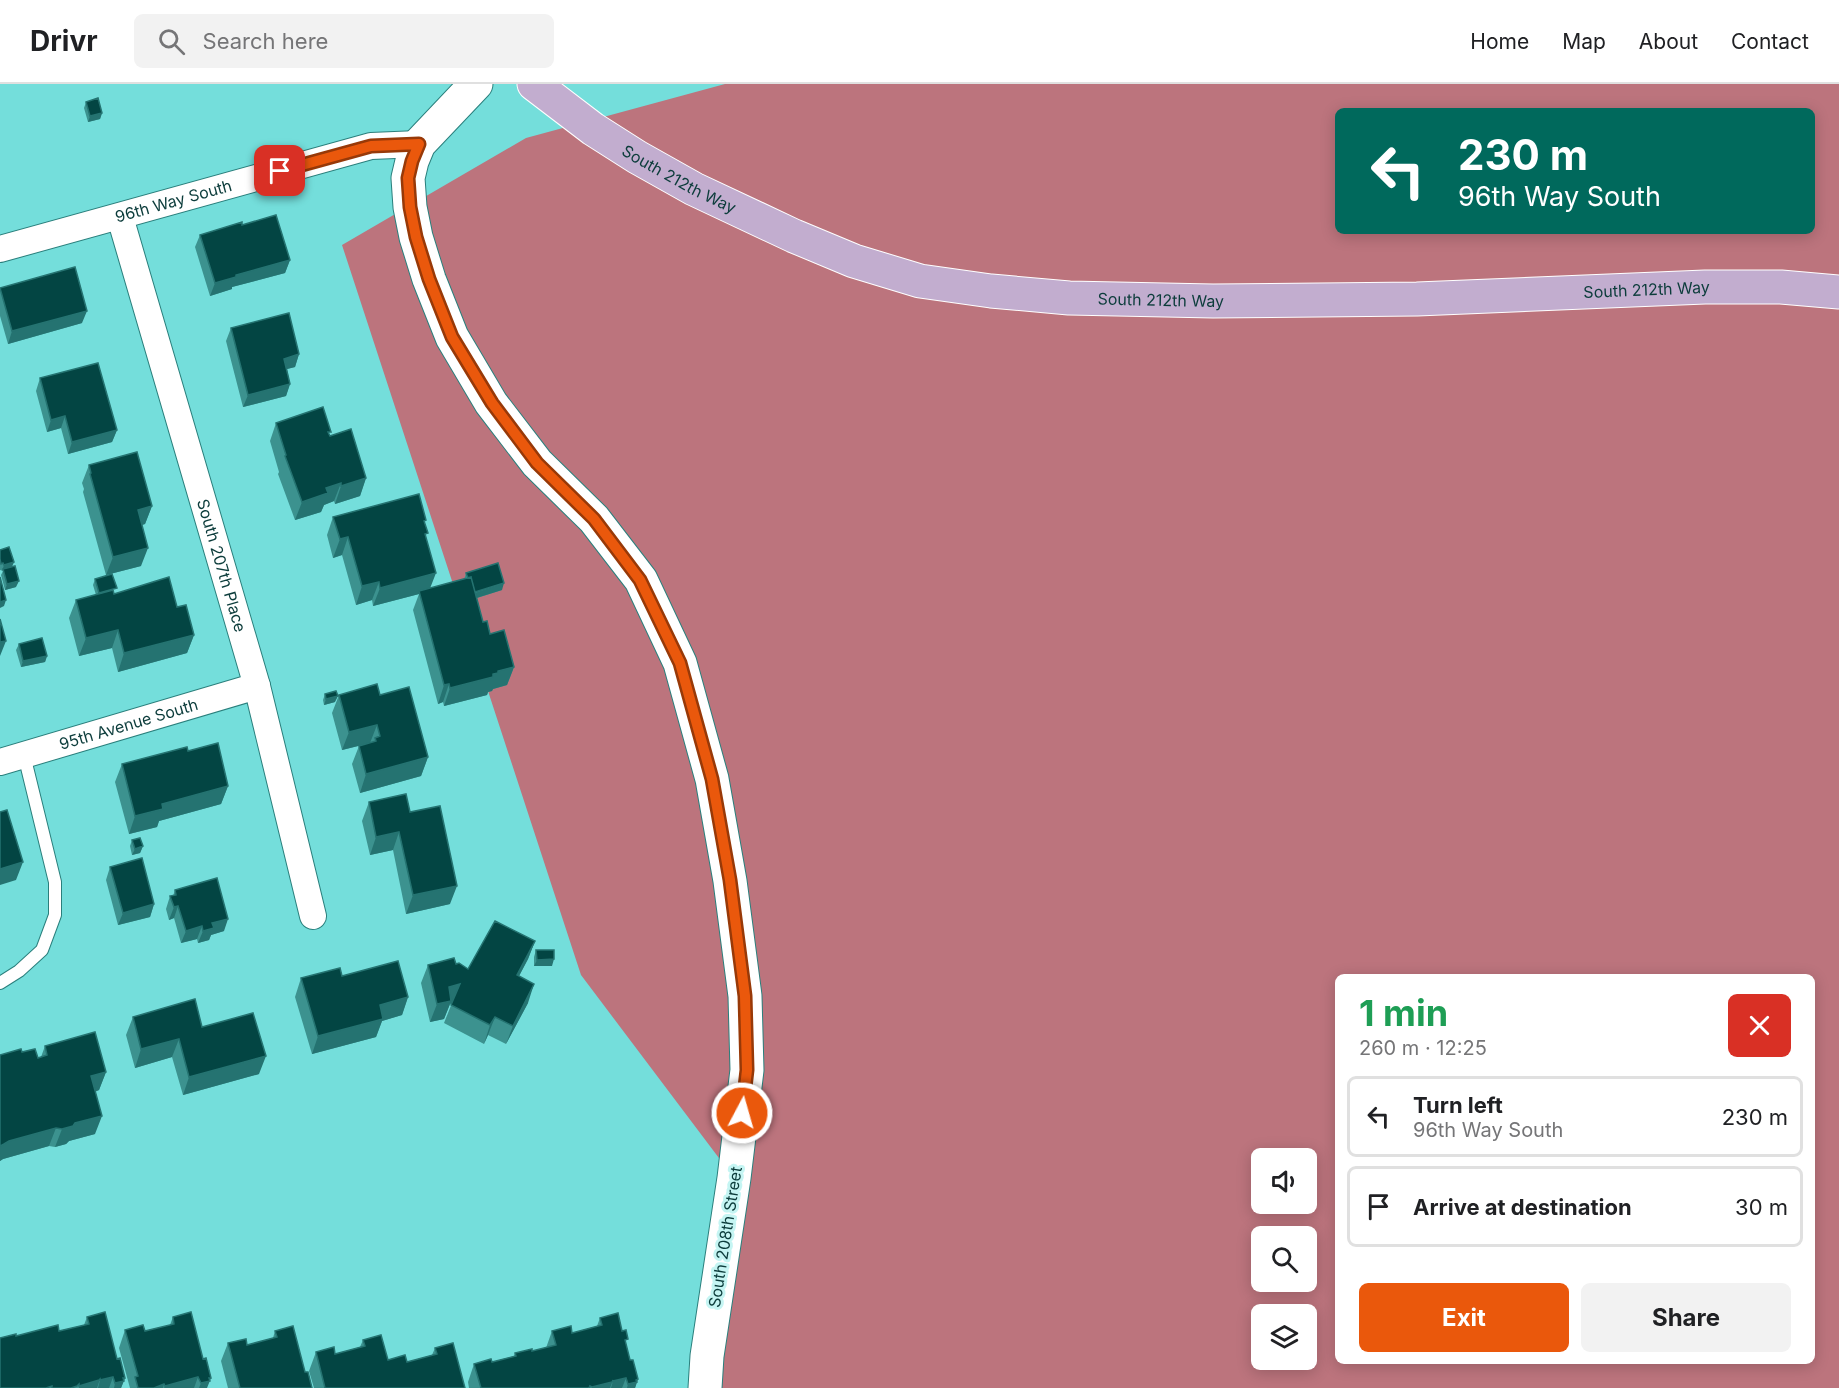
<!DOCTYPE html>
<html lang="en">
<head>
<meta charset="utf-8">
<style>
	:root { --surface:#fff; --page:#f2f2f2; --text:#202124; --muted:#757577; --line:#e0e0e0; --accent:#ea580c }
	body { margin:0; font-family:Inter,sans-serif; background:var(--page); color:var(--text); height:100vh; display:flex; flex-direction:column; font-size:22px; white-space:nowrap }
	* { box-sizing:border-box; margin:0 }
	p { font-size:20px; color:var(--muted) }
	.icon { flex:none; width:33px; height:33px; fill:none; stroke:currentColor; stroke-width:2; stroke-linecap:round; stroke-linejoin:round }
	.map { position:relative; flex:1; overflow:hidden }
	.sheet { position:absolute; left:1335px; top:890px; width:480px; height:390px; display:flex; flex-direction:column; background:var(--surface); border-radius:9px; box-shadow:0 3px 15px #0003 }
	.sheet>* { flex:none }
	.banner { position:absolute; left:1335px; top:24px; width:480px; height:126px; border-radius:9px; box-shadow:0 3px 15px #0003; background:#00695c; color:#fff; overflow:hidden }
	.controls { position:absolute; left:1251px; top:1064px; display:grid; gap:12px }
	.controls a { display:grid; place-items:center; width:66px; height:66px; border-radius:9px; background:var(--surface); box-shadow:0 3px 15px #0003; font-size:30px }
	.pin { position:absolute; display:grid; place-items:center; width:51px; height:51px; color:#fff; margin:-26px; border-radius:12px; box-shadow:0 3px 9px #0006 }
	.me { position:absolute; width:66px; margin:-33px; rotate:6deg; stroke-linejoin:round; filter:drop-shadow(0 0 4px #0008) }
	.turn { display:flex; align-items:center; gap:21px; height:126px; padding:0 24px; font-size:27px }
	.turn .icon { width:78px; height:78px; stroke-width:2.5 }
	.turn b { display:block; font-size:42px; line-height:51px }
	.round { display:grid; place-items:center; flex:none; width:63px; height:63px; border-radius:9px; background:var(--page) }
	.headline { display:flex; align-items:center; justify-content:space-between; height:102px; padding:0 24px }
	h1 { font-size:36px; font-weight:700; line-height:45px; color:#1e9e55 }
	.button { display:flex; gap:12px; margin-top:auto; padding:12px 24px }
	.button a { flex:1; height:69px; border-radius:9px; background:var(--accent); color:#fff; font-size:24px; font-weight:700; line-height:69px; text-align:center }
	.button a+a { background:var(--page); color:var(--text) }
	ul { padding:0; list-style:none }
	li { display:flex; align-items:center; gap:18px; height:81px; margin:0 12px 9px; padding:0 12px; border:3px solid var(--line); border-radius:9px }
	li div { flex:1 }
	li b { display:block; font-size:22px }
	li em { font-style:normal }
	header { display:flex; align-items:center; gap:36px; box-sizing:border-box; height:84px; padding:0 30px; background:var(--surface); border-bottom:2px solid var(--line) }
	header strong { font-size:28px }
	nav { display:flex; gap:33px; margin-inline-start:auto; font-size:21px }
	.search { width:420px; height:54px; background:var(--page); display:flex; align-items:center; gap:15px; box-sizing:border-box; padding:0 21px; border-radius:9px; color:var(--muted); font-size:22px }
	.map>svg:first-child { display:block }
	.forest { fill:#bc747d; fill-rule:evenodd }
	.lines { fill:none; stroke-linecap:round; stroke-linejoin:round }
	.lane-casing { stroke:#2a7f7c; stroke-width:14 }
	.street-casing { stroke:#2a7f7c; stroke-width:28 }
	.secondary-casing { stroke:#2a7f7c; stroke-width:35 }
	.primary-casing { stroke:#fff; stroke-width:35 }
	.lane { stroke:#fff; stroke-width:12 }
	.street { stroke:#fff; stroke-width:26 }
	.secondary { stroke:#fff; stroke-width:33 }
	.primary { stroke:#c2adcf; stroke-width:33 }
	.wall { fill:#3c928f }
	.shaded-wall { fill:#257371 }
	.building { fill:#034543; stroke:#257371; stroke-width:1.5 }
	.route-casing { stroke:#983908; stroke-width:15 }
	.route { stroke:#ea580c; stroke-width:10 }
	.labels { text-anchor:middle; stroke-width:6; stroke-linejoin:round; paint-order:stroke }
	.street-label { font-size:16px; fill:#0c3c3b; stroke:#c5f5f3 }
</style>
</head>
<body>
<header>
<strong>Drivr</strong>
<div class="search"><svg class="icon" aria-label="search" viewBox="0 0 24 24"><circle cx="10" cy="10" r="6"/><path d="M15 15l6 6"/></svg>Search here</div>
<nav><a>Home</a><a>Map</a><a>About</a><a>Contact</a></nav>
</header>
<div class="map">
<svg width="1839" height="1304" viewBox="0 0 1839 1304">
	<rect width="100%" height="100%" fill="#74dedb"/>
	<path class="forest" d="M725 0H1839V1304H716L734 1094 581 891 342 161 526 54ZM1338 27H1812V147H1338ZM1338 892H1812V1276H1338ZM1262 1074H1306V1119H1262ZM1262 1152H1306V1197H1262ZM1262 1230H1306V1275H1262Z"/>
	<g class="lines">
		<g class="lane-casing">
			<path id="lane" d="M0 899 19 887 42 866 55 831V798L24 671"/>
		</g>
		<g class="street-casing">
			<g id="street">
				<path id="s1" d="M120 133 257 602 313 832"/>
				<path id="s2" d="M0 165 371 62 419 60"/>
				<path id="s3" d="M0 678 257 602"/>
			</g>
		</g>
		<g class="secondary-casing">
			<path id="secondary" d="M476 0 419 60 412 77 408 94 410 123 416 153 429 195 452 253 491 319 537 379 594 435 641 496 680 579 712 695 730 797 745 912 747 986 734 1094 707 1272 705 1304"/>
		</g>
		<g class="primary-casing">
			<g id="primary">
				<path id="s4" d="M534 0 593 45 637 73 694 105 794 152 854 177 920 197 991 207 1069 214 1213 217 1417 215 1705 203H1781L1839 208"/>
			</g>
		</g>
		<use href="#lane" class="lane"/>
		<use href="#street" class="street"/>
		<use href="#secondary" class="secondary"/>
		<use href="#primary" class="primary"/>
	</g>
	<path class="wall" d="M86 18 102 29 100 35 88 38 84 24Z
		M242 141 290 176 285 189 232 203V205L210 212 195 163 200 151Z
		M0 205 82 239 8 260 0 232Z
		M231 244 299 270 295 283 287 285 290 300 286 312 243 323 226 257Z
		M40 294 117 346 112 358 68 370 61 344 47 348 36 307Z
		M276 339 329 351 366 394 360 412 335 420 334 417 324 421 321 428 295 436 278 390 279 388 270 357Z
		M89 381 152 422 145 440 142 441 141 482 106 491 83 408 84 405 82 399Z
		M333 433 425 440 430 505 464 496 466 489 502 506 477 514 483 538 490 550 514 583 507 601 493 605 492 607 488 608 487 611 444 622 443 618 438 620 413 526 419 510 373 522 372 516 356 521 342 471 333 474 327 451Z
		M0 466 14 478 12 483 16 503 5 506 1 491 3 487 0 486Z
		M95 495 115 510 177 523 194 551 187 569 118 588 112 564 79 572 69 534 76 516 96 511 93 501Z
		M19 560 47 572 45 578 21 583 16 566Z
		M325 610 335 618 324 621 323 616Z
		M339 611H380L428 673 421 692 360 709 352 680 359 662 370 659 342 666 332 629Z
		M188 667 228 702 221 720 159 737 157 743 129 750 115 698 122 680Z
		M369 718 410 728 450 820 406 830 393 766 370 771 362 737Z
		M132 756 143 762 140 769 132 771 130 762Z
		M110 783 154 820 150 833 118 841 106 796Z
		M175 806 224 847 211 851 209 856 198 859 197 855 181 859 174 834 169 836 166 825 170 812H173Z
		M535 857 528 875 519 892 528 919 506 960 488 951 484 960 444 939 452 919 450 920 444 935 430 938 421 899 428 881 456 880 468 885Z
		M536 866 552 882H534V873Z
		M342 892 408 913 402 931 382 937 376 953 312 970 295 913 301 894Z
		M133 933 202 943 259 990 183 1011 172 973 135 984 126 951Z
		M45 962 106 988 99 1006 95 1008V1050L69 1057 66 1060 55 1063 49 1062 3 1075 0 1077V971L22 968 38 974 41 973Z
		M87 1233 117 1275 125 1294 121 1304H0L16 1252 59 1247 84 1241Z
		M173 1233 207 1304H130L119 1264 125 1246 145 1247 170 1241Z
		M600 1234 626 1261 630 1276 638 1295 635 1304H469L468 1298 474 1280 492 1278 514 1272 515 1269 532 1267 546 1264 552 1247 572 1249 597 1242Z
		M275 1247 305 1288 312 1304H228L221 1277 228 1259 247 1261 273 1254Z
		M363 1256 388 1276 407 1278 432 1271 435 1264 465 1304H314L309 1287 316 1268 335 1270 360 1263Z"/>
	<path class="shaded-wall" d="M102 29 100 35 88 38 90 32Z
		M290 176 285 189 232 203V205L210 212 215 199 236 191Z
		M87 227 82 239 8 260 12 247Z
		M299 270 295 283 279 287 284 275Z
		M290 300 286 312 243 323 248 311Z
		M65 332 61 344 47 348 51 336Z
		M117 346 112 358 68 370 72 358Z
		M366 394 360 412 335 420 341 402Z
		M341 399 334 417 324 421 321 428 295 436 302 418 326 404Z
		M152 422 145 440 131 444 138 426Z
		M348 453 342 471 333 474 340 455Z
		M148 464 141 482 106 491 113 473Z
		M14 478 11 484 3 485 2 487 4 481Z
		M436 489 429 507H419V510L373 522 380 504Z
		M19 497 16 503 5 506 7 500Z
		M379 498 372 516 356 521 362 502Z
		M504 499 502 506 470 516 472 510Z
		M6 516 4 522 0 524V518Z
		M118 546 112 564 79 572 86 554Z
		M194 551 187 569 118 588 124 569Z
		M6 557 0 572V558Z
		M47 572 45 578 21 583 23 577Z
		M514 583 507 601 493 605 492 607 488 608 487 611 444 622 450 604 493 590 498 587Z
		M449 600 443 618 438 620 444 601Z
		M338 612 335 618 324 621 326 615Z
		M377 641 370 659 342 666 349 648Z
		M428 673 421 692 360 709 366 690Z
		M228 702 221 720 159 737 157 743 129 750 135 732 162 720Z
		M399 748 393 766 370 771 376 753Z
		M143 762 140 769 132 771 135 765Z
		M23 778 16 796 0 801V785Z
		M457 802 450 820 406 830 413 811Z
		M154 820 150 833 118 841 123 829Z
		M178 822 174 834 169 836 174 823Z
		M228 835 224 847 211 851 209 856 198 859 203 847 212 839Z
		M202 842 197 855 181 859 186 847Z
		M535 857 528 875 510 909 517 891Z
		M554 875 552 882H534L537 876Z
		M460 900 454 918 450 920 444 935 430 938 437 920 449 903Z
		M534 900 528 919 506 960 513 942Z
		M408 913 402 931 382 937 376 953 312 970 318 952 380 921Z
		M495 933 488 951 484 960 490 941Z
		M179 955 172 973 135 984 141 965Z
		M266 972 259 990 183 1011 189 993Z
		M106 988 99 1006 85 1011 91 992Z
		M102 1032 95 1050 69 1057 66 1060 55 1063 62 1045 75 1039Z
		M56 1044 49 1062 3 1075 0 1077V1062L9 1057Z
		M113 1293 109 1304H98L100 1296Z
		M198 1293 194 1304H164L165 1302Z
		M125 1294 121 1304H114L115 1299Z
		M209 1294H211L207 1304H199L201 1299Z
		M626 1294 622 1304H611L613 1297Z
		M100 1295 97 1304H79V1302Z
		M638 1295 635 1304H627L628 1300Z
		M613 1296 610 1304H592V1303Z
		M164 1300 163 1304H154Z"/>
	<path class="building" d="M98 14 102 29 90 32 86 18Z
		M276 131 290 176 236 191V193L215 199 200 151 242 138V141Z
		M75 183 87 227 12 247 0 204Z
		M289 229 299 270 284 275 290 300 248 311 231 244Z
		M98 279 117 346 72 358 65 332 51 336 40 294Z
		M323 323 331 348H328L330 352 351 345 366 394 341 402V399L326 404 328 409 302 418 285 372 286 371 276 339Z
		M137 368 152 422 138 426 148 464 113 473 90 390 91 389 89 381Z
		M419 410 426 436 424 437 428 449 425 450 436 489 380 504 379 498 362 502 348 453 340 455 333 433Z
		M9 463 14 478 4 481 3 479 1 480 0 475V466Z
		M498 479 504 499 475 508 471 493 468 494 466 489Z
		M15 482 19 497 7 500 3 485Z
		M112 490 117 504 99 509 95 495Z
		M0 493 6 516 0 518Z
		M169 493 177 523 186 521 194 551 124 569 118 546 86 554 76 516 113 506 114 510Z
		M471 493 483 538 487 537 490 550 504 546 514 583 498 587V589L493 590V593L450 604 449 600 444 601 419 507Z
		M0 535 6 557 0 558Z
		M42 554 47 572 23 577 19 560Z
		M377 600 380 611 409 603 428 673 366 690 359 662 376 657 375 654 380 652 377 641 349 648 339 611Z
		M336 607 338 612 326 615 325 610Z
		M218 659 228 702 162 720 163 725 135 732 122 680 187 663 188 667Z
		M406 710 410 728 440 722 457 802 413 811 399 748 376 753 369 718Z
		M7 726 23 778 0 785V728Z
		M140 754 143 762 135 765 132 756Z
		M142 774 154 820 123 829 110 783Z
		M217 794 228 835 212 839 214 844 203 847 202 842 186 847 178 822 174 823 170 812 176 811 175 806Z
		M495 837 535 857 517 891 534 900 513 942 495 933 490 941 451 921 460 900 449 903 451 917 437 920 428 881 454 874 456 880 459 879 468 885Z
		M536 866H554V875L537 876Z
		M398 877 408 913 380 921 383 935 318 952 301 894 340 884 342 892Z
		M195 915 202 943 253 929 266 972 189 993 179 955 141 965 133 933Z
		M95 948 106 988 91 992 102 1032 75 1039 73 1042 62 1045 56 1044 9 1057 4 1060 0 1062V971L21 965 22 968 35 965 38 974 47 971 45 962Z
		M105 1228 117 1275 120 1274 125 1294H123L124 1297 115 1299 113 1293 100 1296V1295L99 1296 79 1302V1300L77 1302 71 1304H52V1302L46 1304H0V1254L16 1250V1252L58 1241 59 1247 89 1240 87 1233Z
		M191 1228 203 1275 206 1274 211 1294H209L210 1297 201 1299 198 1293 165 1302 164 1300 154 1304H138L135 1293 138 1292 125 1246 143 1241 145 1247 174 1240 173 1233Z
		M618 1229 622 1247 626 1246 628 1255 625 1256 630 1276H633L638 1295 636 1296 637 1298 628 1300 626 1294 613 1297V1296L612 1298 592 1303 590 1302V1303L588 1304H481L474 1280 491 1275 492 1278 516 1272 515 1269 532 1265V1267L556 1261 552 1247 571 1242 572 1249 602 1241 600 1234Z
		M293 1242 305 1288H308L312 1304H240L228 1259 246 1255 247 1261 277 1253 275 1247Z
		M381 1251 388 1276 405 1271 407 1278 437 1270 435 1264 453 1259 465 1304H325L316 1268 334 1263 335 1270 365 1262 363 1256Z"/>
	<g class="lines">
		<g class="route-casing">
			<path id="route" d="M280 87 371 62 419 60 412 77 408 94 410 123 416 153 429 195 452 253 492 319 537 379 594 435 640 496 680 579 712 695 730 796 745 912 747 986 742 1029"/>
		</g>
		<use href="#route" class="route"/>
	</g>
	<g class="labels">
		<g class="street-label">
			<text dy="6" stroke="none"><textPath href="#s4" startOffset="174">South 212th Way</textPath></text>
			<text dy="6" stroke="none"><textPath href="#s2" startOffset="180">96th Way South</textPath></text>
			<text dy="6" stroke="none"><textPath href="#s4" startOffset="1164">South 212th Way</textPath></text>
			<text dy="6" stroke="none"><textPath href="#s4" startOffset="678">South 212th Way</textPath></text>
			<text dy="6" stroke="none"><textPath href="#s1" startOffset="363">South 207th Place</textPath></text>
			<text dy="6" stroke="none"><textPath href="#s3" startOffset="134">95th Avenue South</textPath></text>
			<text transform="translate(725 1153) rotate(-81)" y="6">South 208th Street</text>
		</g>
	</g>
</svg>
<div class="controls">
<a><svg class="icon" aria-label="sound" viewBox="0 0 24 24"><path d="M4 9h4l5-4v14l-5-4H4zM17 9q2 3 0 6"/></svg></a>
<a><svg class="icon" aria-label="search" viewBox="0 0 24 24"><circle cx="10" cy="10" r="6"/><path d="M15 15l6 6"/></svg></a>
<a><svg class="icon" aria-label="layers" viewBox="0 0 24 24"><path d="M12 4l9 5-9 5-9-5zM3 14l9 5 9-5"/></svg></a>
</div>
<div class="pin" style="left:280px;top:87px;background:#d93025"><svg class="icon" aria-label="arrive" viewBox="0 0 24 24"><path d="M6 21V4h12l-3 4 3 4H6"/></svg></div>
<svg class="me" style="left:742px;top:1029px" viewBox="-20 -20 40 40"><circle r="17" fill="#ea580c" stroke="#fff" stroke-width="3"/><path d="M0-11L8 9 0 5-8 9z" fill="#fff"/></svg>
<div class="banner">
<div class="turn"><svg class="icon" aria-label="left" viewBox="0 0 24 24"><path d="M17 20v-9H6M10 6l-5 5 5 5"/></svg><div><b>230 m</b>96th Way South</div></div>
</div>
<section class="sheet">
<div class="headline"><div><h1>1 min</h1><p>260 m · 12:25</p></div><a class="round" style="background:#d93025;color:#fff"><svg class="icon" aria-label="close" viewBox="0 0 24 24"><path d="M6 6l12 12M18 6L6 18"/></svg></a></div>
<ul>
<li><svg class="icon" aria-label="left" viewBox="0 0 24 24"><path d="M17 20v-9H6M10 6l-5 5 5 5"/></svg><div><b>Turn left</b><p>96th Way South</p></div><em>230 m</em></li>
<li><svg class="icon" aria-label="arrive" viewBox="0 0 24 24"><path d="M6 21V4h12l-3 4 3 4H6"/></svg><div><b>Arrive at destination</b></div><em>30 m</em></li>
</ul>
<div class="button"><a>Exit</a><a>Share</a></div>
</section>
</div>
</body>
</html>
